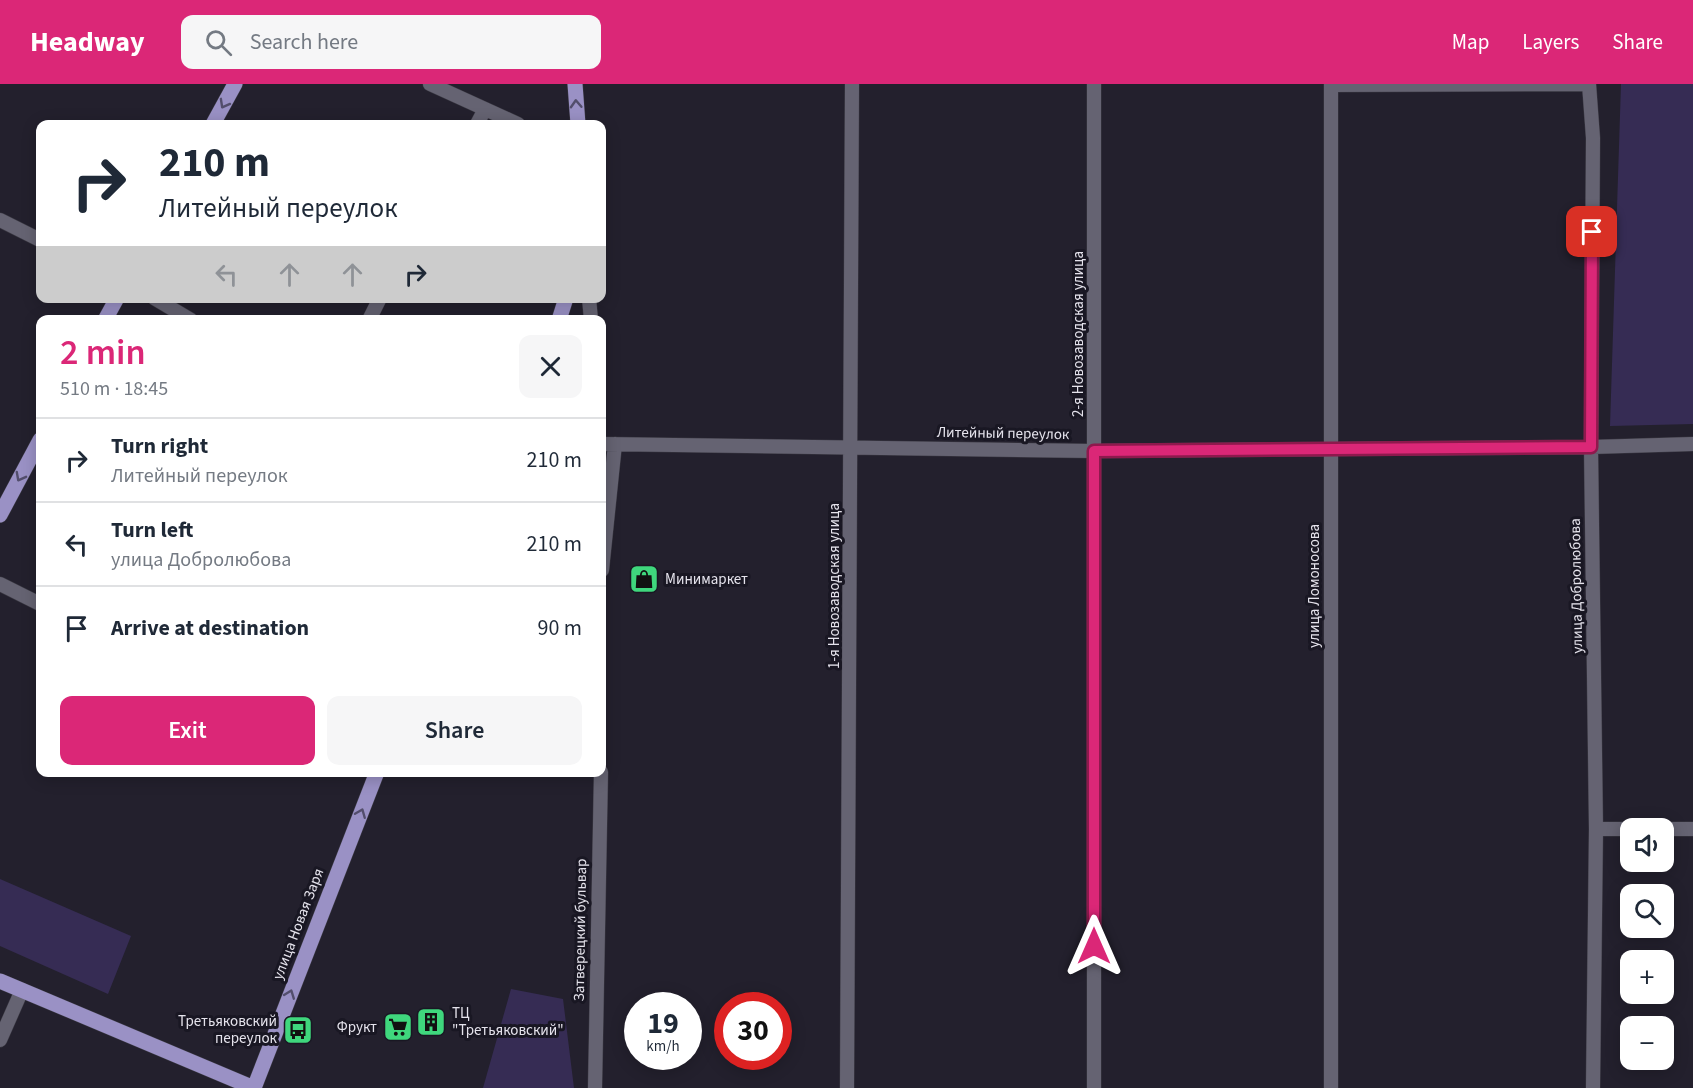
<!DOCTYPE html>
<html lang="en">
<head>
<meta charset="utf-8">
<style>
	:root { --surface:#fff; --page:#f6f6f7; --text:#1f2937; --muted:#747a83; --line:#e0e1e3; --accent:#db2777 }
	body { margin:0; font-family:"Source Sans 3",sans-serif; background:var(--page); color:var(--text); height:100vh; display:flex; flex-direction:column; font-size:22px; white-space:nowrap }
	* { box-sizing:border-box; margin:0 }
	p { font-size:20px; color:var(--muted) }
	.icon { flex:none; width:33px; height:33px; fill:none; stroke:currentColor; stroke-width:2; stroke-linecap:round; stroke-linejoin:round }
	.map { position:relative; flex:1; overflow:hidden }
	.side { position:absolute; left:36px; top:231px; width:570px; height:462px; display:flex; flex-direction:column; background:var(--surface); border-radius:12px; box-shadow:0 3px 15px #0003 }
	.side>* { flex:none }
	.hud { position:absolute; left:36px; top:36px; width:570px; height:183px; border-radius:12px; box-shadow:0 3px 15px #0003; background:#fff; color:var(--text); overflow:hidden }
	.buttons { position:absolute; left:1620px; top:734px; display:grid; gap:12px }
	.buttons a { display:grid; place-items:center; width:54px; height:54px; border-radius:12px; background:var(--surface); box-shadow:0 3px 15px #0003; font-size:30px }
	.speed { position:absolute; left:624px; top:908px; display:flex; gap:12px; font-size:30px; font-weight:700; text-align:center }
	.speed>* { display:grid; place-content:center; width:78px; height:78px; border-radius:50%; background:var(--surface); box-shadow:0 3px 15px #0003; line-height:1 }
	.speed small { font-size:15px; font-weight:400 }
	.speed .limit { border:9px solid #d22; background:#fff; color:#111 }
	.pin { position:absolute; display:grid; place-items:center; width:51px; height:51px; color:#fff; margin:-26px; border-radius:12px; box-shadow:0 3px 9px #0006 }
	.me { position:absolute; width:66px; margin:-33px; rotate:0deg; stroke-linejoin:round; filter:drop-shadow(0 0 4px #0008) }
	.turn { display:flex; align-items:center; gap:21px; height:126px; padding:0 24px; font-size:27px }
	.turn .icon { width:78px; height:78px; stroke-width:2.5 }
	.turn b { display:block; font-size:42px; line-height:51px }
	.lanes { display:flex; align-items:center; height:57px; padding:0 24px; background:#0003; justify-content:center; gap:30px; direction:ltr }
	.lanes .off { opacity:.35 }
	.round { display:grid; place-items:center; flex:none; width:63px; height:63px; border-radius:12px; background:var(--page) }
	.overview { display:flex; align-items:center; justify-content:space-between; height:102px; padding:0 24px }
	h1 { font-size:36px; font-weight:600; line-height:45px; color:var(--accent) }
	.action { display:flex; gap:12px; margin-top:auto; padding:12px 24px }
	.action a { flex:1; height:69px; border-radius:12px; background:var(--accent); color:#fff; font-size:24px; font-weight:600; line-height:69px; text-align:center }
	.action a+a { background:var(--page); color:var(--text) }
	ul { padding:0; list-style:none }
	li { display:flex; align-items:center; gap:18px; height:84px; padding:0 24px; border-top:2px solid var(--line) }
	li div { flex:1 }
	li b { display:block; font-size:22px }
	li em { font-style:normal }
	header { display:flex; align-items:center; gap:36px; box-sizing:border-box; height:84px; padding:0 30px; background:var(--accent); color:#fff }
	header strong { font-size:28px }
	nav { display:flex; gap:33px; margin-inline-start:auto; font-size:21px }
	.search { width:420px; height:54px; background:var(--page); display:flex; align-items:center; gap:15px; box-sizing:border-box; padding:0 21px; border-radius:12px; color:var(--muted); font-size:22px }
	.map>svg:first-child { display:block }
	.green { fill:#362c54 }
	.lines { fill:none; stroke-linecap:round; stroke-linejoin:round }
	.minor-casing { stroke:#3c3a44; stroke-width:15 }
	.primary-casing { stroke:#3c3a44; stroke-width:16 }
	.minor { stroke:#656372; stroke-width:14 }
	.primary { stroke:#9a91c5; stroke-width:15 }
	.oneway { stroke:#534e6c }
	.route-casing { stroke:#8e194d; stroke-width:15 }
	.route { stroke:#db2777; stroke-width:10 }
	.labels { text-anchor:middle; stroke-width:6; stroke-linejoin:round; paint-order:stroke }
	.street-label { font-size:15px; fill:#e5e3ec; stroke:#191723 }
	.poi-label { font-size:15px; fill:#e5e3ec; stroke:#191723; text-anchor:start }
</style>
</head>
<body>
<header>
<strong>Headway</strong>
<div class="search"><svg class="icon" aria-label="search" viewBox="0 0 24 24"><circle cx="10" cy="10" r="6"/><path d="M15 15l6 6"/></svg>Search here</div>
<nav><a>Map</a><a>Layers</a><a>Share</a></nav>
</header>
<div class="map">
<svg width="1693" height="1004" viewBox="0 0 1693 1004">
	<rect width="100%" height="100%" fill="#23202d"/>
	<path class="green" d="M1621 0H1693V340L1610 342Z
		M0 795 131 852 108 910 0 862Z
		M511 905 563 915 574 1004H483Z"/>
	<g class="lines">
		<g class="minor-casing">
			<path id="minor" d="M430 0 518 40
				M1331 0V1004
				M1589 0 1593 54 1591 363 1596 745 1593 1004
				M1331 1 1589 0
				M477 40 485 25
				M0 136 40 156
				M154 214 191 236
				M589 214 591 236
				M369 236 380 214
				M602 360 1094 367 1591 363 1693 360
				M602 486 615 360
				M0 500 40 520
				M1596 745H1630
				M1664 745H1693
				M0 956 22 906
				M595 1004 601 688
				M847 1004 852 0
				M1094 1004V0"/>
		</g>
		<g class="primary-casing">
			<path id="primary" d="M575 0 578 40
				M213 40 235 0
				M105 236 117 214
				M559 236 566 214
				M0 431 40 356
				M0 897 254 1004
				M254 1004 377 688"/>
		</g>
		<use href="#minor" class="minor"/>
		<use href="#primary" class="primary"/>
	</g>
	<defs><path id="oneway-chevron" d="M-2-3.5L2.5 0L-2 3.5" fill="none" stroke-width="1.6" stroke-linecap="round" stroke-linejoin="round" transform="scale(1.5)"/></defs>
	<g class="oneway">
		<use href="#oneway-chevron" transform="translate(224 20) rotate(119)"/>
		<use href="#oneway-chevron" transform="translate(576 20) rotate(-93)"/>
		<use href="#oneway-chevron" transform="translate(20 393) rotate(118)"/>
		<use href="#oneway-chevron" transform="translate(361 729) rotate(-68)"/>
		<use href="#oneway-chevron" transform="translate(290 910) rotate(-69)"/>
	</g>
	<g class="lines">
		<g class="route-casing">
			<path id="route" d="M1094 862V367L1591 363 1592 148"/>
		</g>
		<use href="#route" class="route"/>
	</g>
	<defs>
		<g id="shop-square" transform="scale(1.5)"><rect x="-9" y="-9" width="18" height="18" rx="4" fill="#3fd77d" stroke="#191723"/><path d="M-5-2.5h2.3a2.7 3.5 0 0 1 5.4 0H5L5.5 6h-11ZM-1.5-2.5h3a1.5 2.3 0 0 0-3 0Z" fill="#111"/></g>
		<g id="building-square" transform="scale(1.5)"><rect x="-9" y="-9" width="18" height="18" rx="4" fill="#3fd77d" stroke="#191723"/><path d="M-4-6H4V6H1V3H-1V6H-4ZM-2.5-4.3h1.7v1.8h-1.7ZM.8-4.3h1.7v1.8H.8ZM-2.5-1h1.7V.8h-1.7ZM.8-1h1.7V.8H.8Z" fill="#111"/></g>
		<g id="supermarket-square" transform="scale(1.5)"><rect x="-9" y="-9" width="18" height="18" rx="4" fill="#3fd77d" stroke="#191723"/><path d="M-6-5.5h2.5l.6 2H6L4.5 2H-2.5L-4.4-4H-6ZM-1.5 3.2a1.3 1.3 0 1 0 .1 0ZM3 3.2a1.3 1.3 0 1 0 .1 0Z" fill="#111"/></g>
		<g id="bus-square" transform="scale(1.5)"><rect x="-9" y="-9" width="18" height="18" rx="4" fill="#3fd77d" stroke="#191723"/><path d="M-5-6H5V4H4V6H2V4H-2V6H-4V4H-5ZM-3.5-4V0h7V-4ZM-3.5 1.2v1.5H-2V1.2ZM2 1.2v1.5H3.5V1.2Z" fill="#111"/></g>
	</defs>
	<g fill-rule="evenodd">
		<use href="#shop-square" x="644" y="495"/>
		<use href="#building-square" x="431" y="938"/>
		<use href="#supermarket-square" x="398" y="943"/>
		<use href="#bus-square" x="298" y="946"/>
	</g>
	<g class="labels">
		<g class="street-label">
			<text transform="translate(1078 250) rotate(-90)" y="5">2-я Новозаводская улица</text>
			<text transform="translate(1003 349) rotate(1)" y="5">Литейный переулок</text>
			<text transform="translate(834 502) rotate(-90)" y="5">1-я Новозаводская улица</text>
			<text transform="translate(1314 502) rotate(-90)" y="5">улица Ломоносова</text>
			<text transform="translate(1576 502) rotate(-91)" y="5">улица Добролюбова</text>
			<text transform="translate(298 840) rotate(-69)" y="5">улица Новая Заря</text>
			<text transform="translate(580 846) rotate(-89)" y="5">Затверецкий бульвар</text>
		</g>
		<g class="poi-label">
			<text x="665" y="500">Минимаркет</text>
			<text x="452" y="934">ТЦ<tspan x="452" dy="17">"Третьяковский"</tspan></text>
			<text x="277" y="942" text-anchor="end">Третьяковский<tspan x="277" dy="17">переулок</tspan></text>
			<text x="377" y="948" text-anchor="end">Фрукт</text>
		</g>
	</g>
</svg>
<div class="buttons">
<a><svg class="icon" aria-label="sound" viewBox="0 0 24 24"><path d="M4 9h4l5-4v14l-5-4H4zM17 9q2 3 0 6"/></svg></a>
<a><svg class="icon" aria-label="search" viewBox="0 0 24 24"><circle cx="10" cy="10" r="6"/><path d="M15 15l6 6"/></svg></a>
<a>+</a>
<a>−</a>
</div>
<div class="speed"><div>19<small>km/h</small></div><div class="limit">30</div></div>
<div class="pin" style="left:1592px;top:148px;background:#d93025"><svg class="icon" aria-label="arrive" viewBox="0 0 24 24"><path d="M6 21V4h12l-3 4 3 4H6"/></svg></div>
<svg class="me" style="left:1094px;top:862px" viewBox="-20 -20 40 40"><path d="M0-17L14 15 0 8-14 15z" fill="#db2777" stroke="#fff" stroke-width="4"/></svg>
<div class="hud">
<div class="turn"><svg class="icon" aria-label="right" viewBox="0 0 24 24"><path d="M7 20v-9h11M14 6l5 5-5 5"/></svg><div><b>210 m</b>Литейный переулок</div></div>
<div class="lanes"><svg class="icon off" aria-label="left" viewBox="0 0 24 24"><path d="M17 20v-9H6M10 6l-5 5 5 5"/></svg><svg class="icon off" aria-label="ahead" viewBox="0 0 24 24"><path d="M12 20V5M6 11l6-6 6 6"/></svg><svg class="icon off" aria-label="ahead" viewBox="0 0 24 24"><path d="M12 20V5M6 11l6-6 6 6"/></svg><svg class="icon" aria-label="right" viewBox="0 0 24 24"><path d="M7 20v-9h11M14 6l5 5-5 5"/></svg></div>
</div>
<section class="side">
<div class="overview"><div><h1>2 min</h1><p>510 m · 18:45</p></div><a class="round"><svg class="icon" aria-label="close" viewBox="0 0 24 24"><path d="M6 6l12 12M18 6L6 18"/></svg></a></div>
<ul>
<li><svg class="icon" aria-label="right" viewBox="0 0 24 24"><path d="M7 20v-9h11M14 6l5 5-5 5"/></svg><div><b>Turn right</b><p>Литейный переулок</p></div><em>210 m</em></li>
<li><svg class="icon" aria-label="left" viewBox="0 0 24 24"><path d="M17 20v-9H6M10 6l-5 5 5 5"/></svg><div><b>Turn left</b><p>улица Добролюбова</p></div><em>210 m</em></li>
<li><svg class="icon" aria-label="arrive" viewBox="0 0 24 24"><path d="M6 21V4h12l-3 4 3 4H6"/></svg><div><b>Arrive at destination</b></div><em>90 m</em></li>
</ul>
<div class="action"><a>Exit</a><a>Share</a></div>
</section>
</div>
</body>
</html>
